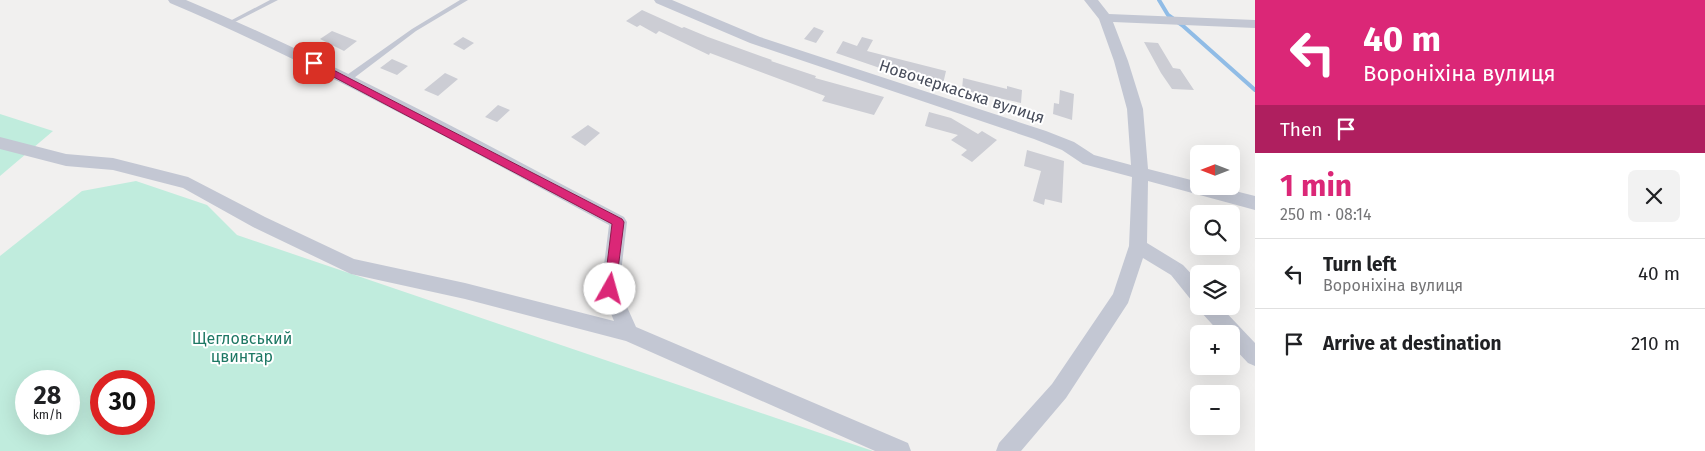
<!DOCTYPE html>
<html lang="en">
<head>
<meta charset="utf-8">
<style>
	:root { --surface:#fff; --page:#f2f2f2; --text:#202124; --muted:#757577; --line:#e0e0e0; --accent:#db2777 }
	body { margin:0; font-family:"Fira Sans",sans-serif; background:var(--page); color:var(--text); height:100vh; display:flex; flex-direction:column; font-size:19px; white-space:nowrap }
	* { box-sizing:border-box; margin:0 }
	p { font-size:16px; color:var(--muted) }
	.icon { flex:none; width:28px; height:28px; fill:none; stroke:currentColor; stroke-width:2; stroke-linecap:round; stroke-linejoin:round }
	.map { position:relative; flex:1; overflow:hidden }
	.sheet { display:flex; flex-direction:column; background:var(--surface); width:450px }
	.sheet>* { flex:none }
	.guide { background:#db2777; color:#fff; overflow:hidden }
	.needle { width:32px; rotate:270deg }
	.fabs { position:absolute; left:1190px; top:145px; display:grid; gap:10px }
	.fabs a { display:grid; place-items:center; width:50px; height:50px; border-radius:8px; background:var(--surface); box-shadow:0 5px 20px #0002; font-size:25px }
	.speed { position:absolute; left:15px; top:370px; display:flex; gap:10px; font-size:25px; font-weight:700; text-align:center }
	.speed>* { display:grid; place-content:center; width:65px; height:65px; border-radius:50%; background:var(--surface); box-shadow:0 5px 20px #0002; line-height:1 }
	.speed small { font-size:12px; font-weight:400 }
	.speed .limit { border:8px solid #d22; background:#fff; color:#111 }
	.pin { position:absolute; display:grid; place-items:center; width:42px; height:42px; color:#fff; margin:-21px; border-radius:10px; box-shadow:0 2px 8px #0006 }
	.me { position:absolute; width:55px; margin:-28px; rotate:7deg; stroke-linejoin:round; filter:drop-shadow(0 0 4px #0008) }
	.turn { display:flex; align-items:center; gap:18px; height:105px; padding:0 25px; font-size:22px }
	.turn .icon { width:65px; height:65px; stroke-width:2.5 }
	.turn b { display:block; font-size:35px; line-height:42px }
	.then { display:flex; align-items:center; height:48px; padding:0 25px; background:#0003; gap:10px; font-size:19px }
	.round { display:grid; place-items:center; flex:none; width:52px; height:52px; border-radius:8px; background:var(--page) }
	.headline { display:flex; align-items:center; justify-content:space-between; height:85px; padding:0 25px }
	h1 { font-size:30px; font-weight:700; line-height:38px; color:var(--accent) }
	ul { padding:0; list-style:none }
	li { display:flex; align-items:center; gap:15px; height:70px; padding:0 25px; border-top:1px solid var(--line) }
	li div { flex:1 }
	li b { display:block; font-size:19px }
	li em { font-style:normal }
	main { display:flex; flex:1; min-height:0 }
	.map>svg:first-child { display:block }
	.green { fill:#c0ecdd; fill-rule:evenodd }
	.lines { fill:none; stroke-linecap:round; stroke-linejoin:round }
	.stream { stroke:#90bce6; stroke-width:4 }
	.building { fill:#cccdd4 }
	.service { fill:#c3c7d3; fill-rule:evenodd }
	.minor { fill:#c3c7d3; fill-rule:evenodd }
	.route { fill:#db2777; stroke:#8e194d }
	.labels { text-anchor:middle; stroke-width:4; stroke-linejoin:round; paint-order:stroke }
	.street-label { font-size:16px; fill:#484d5b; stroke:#fff }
	.park-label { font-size:16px; fill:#1e7864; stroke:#fff }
</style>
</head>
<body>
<main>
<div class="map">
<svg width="1255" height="451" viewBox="0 0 1255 451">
	<rect width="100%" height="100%" fill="#f1f0ef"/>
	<path class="green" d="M0 114 53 131 0 176Z
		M136 181 207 205 237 235 873 451H0V256L82 191ZM26 381H69V424H26ZM101 381H144V424H101Z"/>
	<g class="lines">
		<path class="stream" d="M1159 0 1168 15 1182 25 1255 90"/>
	</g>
	<path class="building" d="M642 10 682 28 684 27 708 37 772 60 771 61 816 76 815 78 884 97 874 115 822 101 825 96 710 53 709 55 659 31 656 34 640 25 637 27 626 21Z
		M814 27 824 31 816 43 804 39Z
		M332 31 357 41 344 51 320 39Z
		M463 37 474 43 464 50 453 44Z
		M862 37 873 40 867 51 946 71 943 84 914 76 912 79 836 53 843 41 857 46Z
		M1144 42 1158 43 1173 68 1180 69 1194 90 1172 89 1161 73Z
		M392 59 408 66 397 75 380 68Z
		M445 73 458 79 438 96 424 90Z
		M963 78 1007 89V86L1022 90 1021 103 962 90Z
		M1060 90 1074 94 1072 120 1053 114 1054 103 1059 104Z
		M498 105 510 110 497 122 485 117Z
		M929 112 951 118 978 134 982 131 997 140 972 162 961 155 967 150 951 140 958 135 925 126Z
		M588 125 600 133 585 146 571 137Z
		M1027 150 1064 161 1062 203 1045 199 1044 205 1033 201 1041 171 1024 166Z"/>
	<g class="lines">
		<path class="service" d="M270 0H278L233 23 231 24 228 22Z
			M460 0H468L416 31 350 81H344V77L412 29Z"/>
		<path class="minor" d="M168 0H186C337 63 480 141 624 217L627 222 619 289 636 327 908 443 911 451H875L626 341 465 299 351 274 253 227 183 188 113 170 66 166 0 149V137L66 154 113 158 188 177 265 217 354 259 465 283 614 321 601 289 609 225C464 147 321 67 170 3Z
			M654 0H672L760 37 1046 131 1074 142 1094 155 1131 165 1127 109 1114 61 1099 19 1084 0H1098L1109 14 1255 20V28L1113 22 1128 61 1143 109 1148 169 1199 182V186H1215L1255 196V210L1148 181 1147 243 1183 265 1199 282V303L1192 301 1171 275 1143 258 1128 303 1066 398 1021 451H996L999 443 1052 384 1113 294 1129 246 1132 177 1083 164 1062 150 1034 139 750 43 656 3Z
			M1198 306H1220L1255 343V366L1248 363 1231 345V334H1221L1201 312Z"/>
	</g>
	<path class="route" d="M314 60 622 219 624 222 615 293 610 294 606 293 604 289 612 224 311 65V61Z"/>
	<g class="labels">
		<g class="street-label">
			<text transform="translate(962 91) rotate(18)" y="6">Новочеркаська вулиця</text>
		</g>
		<g class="park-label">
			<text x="242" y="344">Щегловський<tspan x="242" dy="18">цвинтар</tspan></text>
		</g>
	</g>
</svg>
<div class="fabs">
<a><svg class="needle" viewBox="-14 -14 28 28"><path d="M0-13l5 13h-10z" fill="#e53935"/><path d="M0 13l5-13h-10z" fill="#757577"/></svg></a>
<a><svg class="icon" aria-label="search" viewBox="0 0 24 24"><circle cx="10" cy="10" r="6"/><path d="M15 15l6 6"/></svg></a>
<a><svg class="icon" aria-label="layers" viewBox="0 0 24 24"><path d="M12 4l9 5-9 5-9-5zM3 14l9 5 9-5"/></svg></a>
<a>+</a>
<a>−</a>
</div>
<div class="speed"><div>28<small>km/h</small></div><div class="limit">30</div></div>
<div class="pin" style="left:314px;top:63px;background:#d93025"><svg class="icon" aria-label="arrive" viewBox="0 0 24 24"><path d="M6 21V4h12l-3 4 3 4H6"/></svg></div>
<svg class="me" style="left:610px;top:289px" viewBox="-20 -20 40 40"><circle r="19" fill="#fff"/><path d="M0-13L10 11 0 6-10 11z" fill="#db2777"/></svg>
</div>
<section class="sheet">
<div class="guide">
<div class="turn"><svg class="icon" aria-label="left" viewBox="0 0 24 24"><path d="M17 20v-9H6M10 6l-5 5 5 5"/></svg><div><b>40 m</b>Вороніхіна вулиця</div></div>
<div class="then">Then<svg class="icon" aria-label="arrive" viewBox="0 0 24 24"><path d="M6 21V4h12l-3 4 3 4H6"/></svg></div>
</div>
<div class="headline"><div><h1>1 min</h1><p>250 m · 08:14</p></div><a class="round"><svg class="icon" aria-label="close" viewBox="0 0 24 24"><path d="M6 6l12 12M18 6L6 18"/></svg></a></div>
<ul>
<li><svg class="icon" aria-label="left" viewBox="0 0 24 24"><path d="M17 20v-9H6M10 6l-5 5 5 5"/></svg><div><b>Turn left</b><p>Вороніхіна вулиця</p></div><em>40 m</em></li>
<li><svg class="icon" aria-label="arrive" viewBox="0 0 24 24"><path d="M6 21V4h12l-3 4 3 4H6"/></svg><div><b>Arrive at destination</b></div><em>210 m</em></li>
</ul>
</section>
</main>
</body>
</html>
